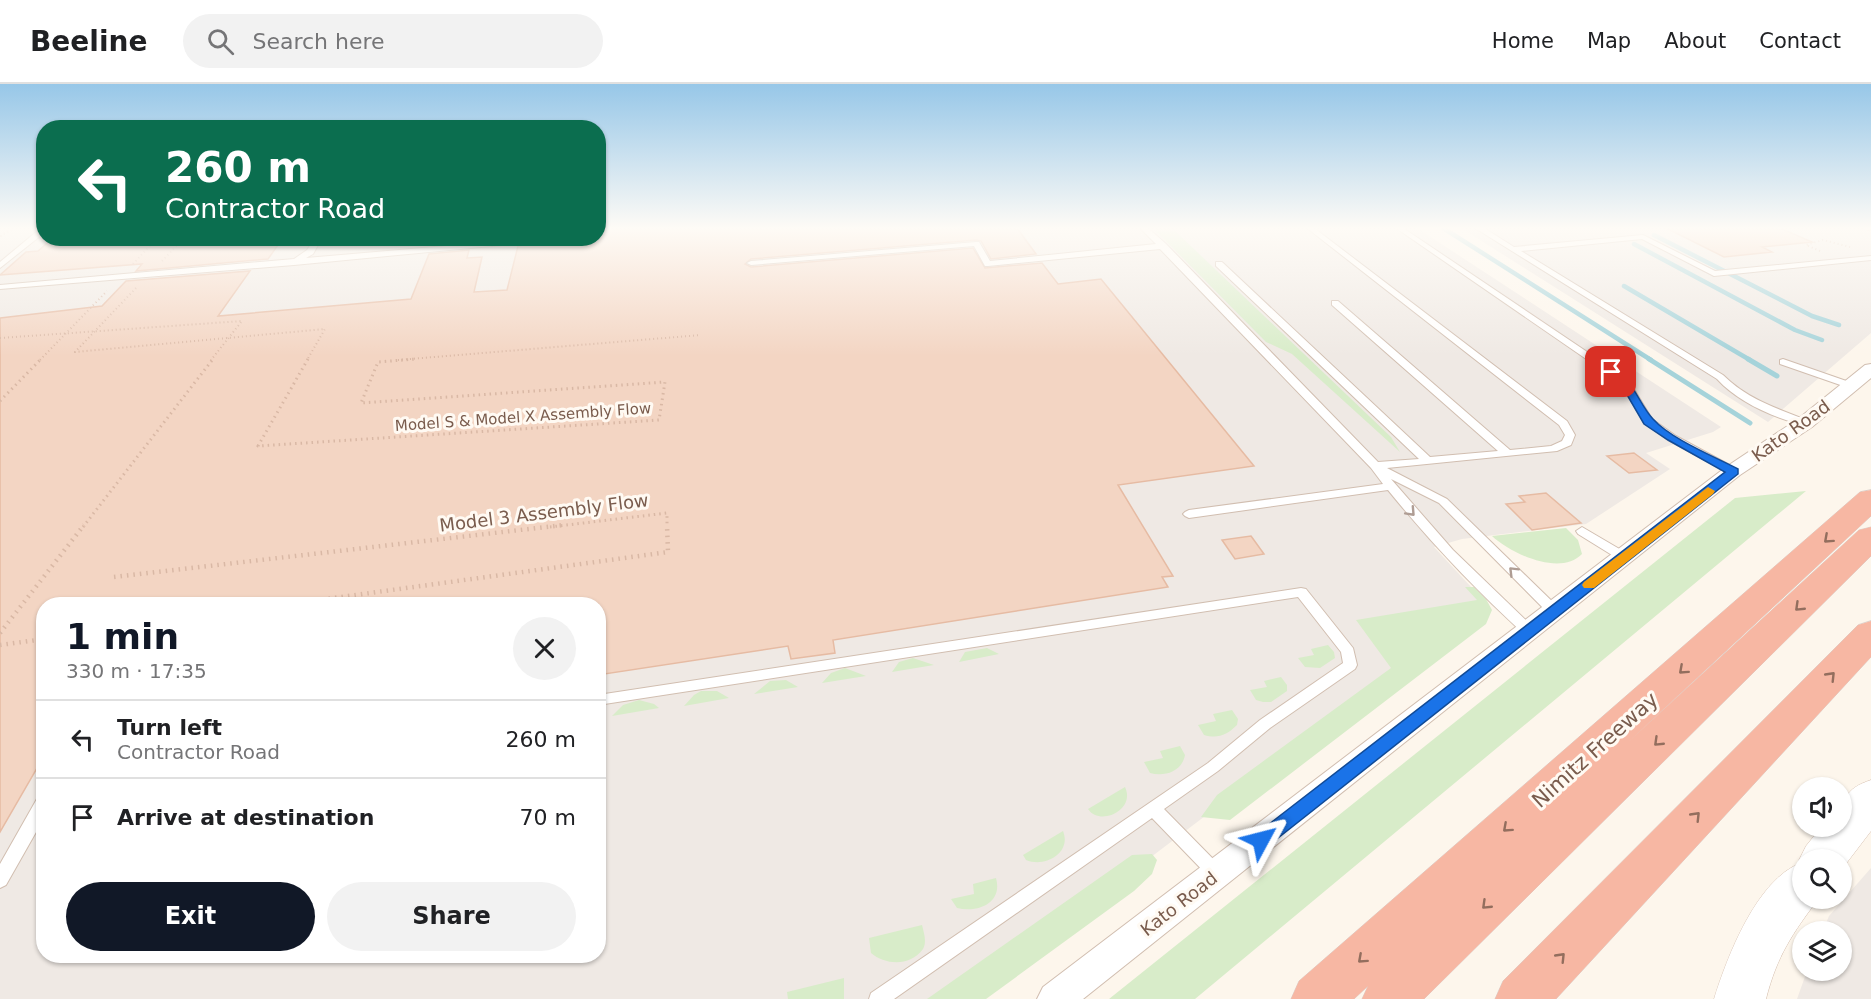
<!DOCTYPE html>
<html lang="en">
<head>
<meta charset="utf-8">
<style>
	:root { --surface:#fff; --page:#f2f2f2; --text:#202124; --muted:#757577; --line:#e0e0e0; --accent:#111827 }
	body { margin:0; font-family:"DejaVu Sans",sans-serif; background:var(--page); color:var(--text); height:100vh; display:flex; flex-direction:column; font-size:22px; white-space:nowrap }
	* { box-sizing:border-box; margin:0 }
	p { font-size:20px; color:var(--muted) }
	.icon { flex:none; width:33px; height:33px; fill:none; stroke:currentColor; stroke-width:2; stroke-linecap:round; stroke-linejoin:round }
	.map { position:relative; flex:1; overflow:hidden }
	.sheet { position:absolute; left:36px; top:513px; width:570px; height:366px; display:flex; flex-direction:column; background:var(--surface); border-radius:24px; box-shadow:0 2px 4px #0004 }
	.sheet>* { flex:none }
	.hud { position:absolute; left:36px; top:36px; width:570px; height:126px; border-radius:24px; box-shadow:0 2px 4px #0004; background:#0b6e4f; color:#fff; overflow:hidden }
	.buttons { position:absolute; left:1792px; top:693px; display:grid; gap:12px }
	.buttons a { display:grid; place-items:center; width:60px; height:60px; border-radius:50%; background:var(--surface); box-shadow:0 2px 4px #0004; font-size:30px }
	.pin { position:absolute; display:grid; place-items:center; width:51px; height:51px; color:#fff; margin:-26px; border-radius:12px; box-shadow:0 3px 9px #0006 }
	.me { position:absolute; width:66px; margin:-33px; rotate:52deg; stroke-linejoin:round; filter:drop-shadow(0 0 4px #0008) }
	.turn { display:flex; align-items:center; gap:21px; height:126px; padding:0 30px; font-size:27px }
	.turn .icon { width:78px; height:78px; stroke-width:2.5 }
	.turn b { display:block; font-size:42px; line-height:51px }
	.round { display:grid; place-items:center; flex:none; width:63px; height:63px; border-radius:32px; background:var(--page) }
	.headline { display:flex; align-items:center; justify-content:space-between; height:102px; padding:0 30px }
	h1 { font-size:36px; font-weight:700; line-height:45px; color:var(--accent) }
	.cta { display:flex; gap:12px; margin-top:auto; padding:12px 30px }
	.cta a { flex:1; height:69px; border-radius:36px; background:var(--accent); color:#fff; font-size:24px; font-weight:700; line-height:69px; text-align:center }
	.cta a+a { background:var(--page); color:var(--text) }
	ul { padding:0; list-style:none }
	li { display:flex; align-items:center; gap:18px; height:78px; padding:0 30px; border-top:2px solid var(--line) }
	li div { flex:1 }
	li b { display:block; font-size:22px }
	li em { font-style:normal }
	header { display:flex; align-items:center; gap:36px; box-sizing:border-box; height:84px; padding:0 30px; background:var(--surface); border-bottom:2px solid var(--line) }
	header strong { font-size:28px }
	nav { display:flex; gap:33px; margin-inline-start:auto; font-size:21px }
	.search { width:420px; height:54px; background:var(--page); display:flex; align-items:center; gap:15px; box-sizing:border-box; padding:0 21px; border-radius:33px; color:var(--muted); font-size:22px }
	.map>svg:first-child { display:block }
	.industrial { fill:#efe9e4; fill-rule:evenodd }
	.green { fill:#d8ecc9 }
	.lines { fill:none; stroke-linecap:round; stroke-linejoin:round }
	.stream-far1 { stroke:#a5d3da; stroke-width:4.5 }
	.stream { stroke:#a5d3da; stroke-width:5 }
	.building { fill:#f3d5c3; stroke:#e6bba3; stroke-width:1.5 }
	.lane-casing { stroke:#d1beb0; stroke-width:2 }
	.street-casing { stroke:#d1beb0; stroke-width:2 }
	.secondary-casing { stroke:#d6c0b0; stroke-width:1 }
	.highway-casing { stroke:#dad1cd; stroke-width:1 }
	.path-far2 { stroke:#d9b8a5; stroke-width:2; stroke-dasharray:1 3; stroke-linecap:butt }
	.path-far1 { stroke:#d9b8a5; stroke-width:3; stroke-dasharray:1.5 4; stroke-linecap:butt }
	.path { stroke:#d9b8a5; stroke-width:4.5; stroke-dasharray:1.5 5; stroke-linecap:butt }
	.lane { fill:#fff; fill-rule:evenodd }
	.street { fill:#fff; fill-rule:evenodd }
	.secondary { fill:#fff; fill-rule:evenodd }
	.highway { fill:#f7b7a3; fill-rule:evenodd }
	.oneway { stroke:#af9d94 }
	.oneway2 { stroke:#936e5e }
	.route { fill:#1a73e8; stroke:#114b97; stroke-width:1.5 }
	.slow { fill:#f59e0b }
	.labels { text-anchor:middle; stroke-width:6; stroke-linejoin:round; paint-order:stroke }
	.far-street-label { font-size:15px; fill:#7a5c4d; stroke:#fffaf3 }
	.street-label { font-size:18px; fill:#7a5c4d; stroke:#fffaf3 }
	.near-street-label { font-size:21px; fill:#7a5c4d; stroke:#fffaf3 }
</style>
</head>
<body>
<header>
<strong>Beeline</strong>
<div class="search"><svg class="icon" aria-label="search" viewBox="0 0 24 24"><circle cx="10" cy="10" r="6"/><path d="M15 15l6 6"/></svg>Search here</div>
<nav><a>Home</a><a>Map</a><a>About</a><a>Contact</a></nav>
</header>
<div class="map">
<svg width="1871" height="915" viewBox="0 0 1871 915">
	<rect width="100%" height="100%" fill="#fdf6ec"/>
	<path class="industrial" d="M0 144H43L44 154H598L599 144H1417L1721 343 1713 348 1646 369 1670 385 1586 440 1462 455 1434 463 1484 517 1399 585 964 915H0ZM44 520H598V872H44Z
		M1461 144H1871V249L1768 338Z
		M1871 784V915H1797L1807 887 1842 886V848L1823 847 1829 832Z"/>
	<path class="green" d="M1153 144H1172L1391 353 1400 368 1292 270 1266 258Z
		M1806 407 1195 915H1109L1735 414Z
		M1566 444 1578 456 1582 470C1560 493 1510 469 1492 452Z
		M1465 503H1474L1486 515 1492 526 1486 540 1230 736 1201 733 1217 711 1391 584 1356 536 1477 516Z
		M1328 561 1334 568 1335 574 1320 584 1305 583 1298 574 1314 571 1311 565Z
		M987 564 999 570 959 578 965 568Z
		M913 574 934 581 892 588 899 578Z
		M845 584 866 592 822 599 831 589Z
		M1281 593 1287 601V607L1271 618H1263L1256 616 1250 606 1267 603 1264 597Z
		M786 596 798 603 754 610 770 597Z
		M701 607H717L729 614 684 622 694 611Z
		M639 616 654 620 659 624 612 632 623 621Z
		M1232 626 1238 635 1237 641C1227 651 1218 655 1204 651L1198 641 1216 637 1213 630Z
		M1180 662 1185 671C1182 688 1164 693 1150 689L1144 678 1163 674 1160 667Z
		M1125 703C1136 726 1100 743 1088 725Z
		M1063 747C1072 769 1045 784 1026 776L1023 771Z
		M1152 770 1157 776 1152 790 1134 807 986 915H927L1132 771Z
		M996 794C1003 819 978 829 957 824L951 815 974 810 973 800Z
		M922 841C924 849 927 858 923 865 910 883 885 881 871 869L869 854Z
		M844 894V915H788L787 908Z"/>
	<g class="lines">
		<path class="stream-far1" d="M1443 144 1651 276
			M1654 151 1812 232 1839 241
			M1634 160 1795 246 1822 256
			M1624 202 1750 276"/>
		<path class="stream" d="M1649 275 1750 339
			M1748 275 1777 292"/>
	</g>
	<path class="building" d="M602 144H1017L1036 170 991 175 981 157 976 156 751 175 745 180 751 183 973 164 985 184 1042 179 1058 200 1101 195 1254 382 1118 401 1173 492 1162 493 1168 503 833 556 835 569 791 575 788 562 598 591V520H44V672L0 748V234L102 222 126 197 250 187 218 232 411 215 429 170 469 166 467 174 482 173 474 208 507 206 518 162 576 154H601Z
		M1666 144H1780L1812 158 1762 163 1772 168 1724 173Z
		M53 154H283L268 175 136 187 142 180 0 191 26 168 38 167Z
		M436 154H474L473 157 433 161Z
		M1634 369 1657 386 1629 389 1607 372Z
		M1546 409 1581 439 1532 446 1506 420 1525 418 1519 412Z
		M1251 452 1264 470 1235 475 1222 456Z"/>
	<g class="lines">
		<g class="lane-casing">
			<path id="lane" d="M41 144H44V149L0 184V178Z
				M1140 144H1148L1166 160 1378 378 1419 375 1216 182V178H1222L1430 373 1498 367 1332 221V217H1338L1510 366 1551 362 1562 357 1565 351 1559 341 1307 144H1314L1567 337 1575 351 1571 361 1557 367 1387 384 1447 415 1560 525 1562 528 1560 531H1550L1439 419 1391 395 1453 466 1535 545 1537 548 1535 551H1525C1476 506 1430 458 1388 406L1189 434 1185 432 1183 430 1185 428 1189 426 1383 400 1371 384 1160 165 988 182H985L974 162 751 181 747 179 751 177 976 158H979L990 177 1156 160Z
				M1396 144H1403L1614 286 1634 305 1652 335 1676 352 1737 385 1738 387 1737 389H1729L1668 356 1644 339 1627 309 1608 290Z
				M1475 144H1484L1514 163 1643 151 1715 187 1871 172V176L1714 192 1642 155 1521 167 1723 291C1747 315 1778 325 1809 337L1810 339 1805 342C1773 333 1739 319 1717 295Z
				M1866 144H1871V146H1867Z
				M315 154H322L313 170 306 174 539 154H574L294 181 0 205V201L294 175 307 166Z
				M1783 275 1855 300 1857 302 1852 305 1849 304 1780 280V276Z
				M1582 443 1628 470 1630 473 1628 476H1620L1578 450 1576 447Z
				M1301 504 1306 505 1353 564 1357 581 1355 585 1270 644 1218 687 1164 725 1223 785 1225 790 1223 795 1217 797 1211 795 1152 734 894 915H869L871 909 1208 679 1260 636 1343 579 1341 568 1298 513 598 621V611Z
				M44 712V734L6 801 0 804V780L38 713Z"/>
		</g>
		<g class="street-casing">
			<path id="street" d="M1871 280V294L1812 343 1740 391 1083 915H1037L1043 903 1726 383 1798 335 1865 281Z"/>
		</g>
		<g class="secondary-casing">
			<path id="secondary" d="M1871 696V747L1842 785V776H1803V814H1819C1792 850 1777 872 1766 915H1714C1727 873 1757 795 1801 779L1799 776 1806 762 1822 742H1842C1842 716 1844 705 1871 696Z"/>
		</g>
		<g class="highway-casing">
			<path id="highway" d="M1871 406V432L1625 661 1859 446 1871 443V472L1424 915H1362L1368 902 1354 915H1291L1299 897 1860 408Z
				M1871 537V573L1556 915H1495L1503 897 1858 541Z"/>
		</g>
		<path class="path-far2" d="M7 144H11L1 152 14 144
			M1820 167 1806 161 1823 156 1850 163
			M162 177 184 154
			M133 180 157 154
			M136 204 75 268 325 245 307 276
			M0 254 242 237 211 276
			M40 276 107 207
			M398 276 701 251"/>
		<path class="path-far1" d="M308 275 258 362 659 336 665 298 361 319 378 278 416 275
			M0 317 41 275
			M83 443 213 275
			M550 443 667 429V443"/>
		<path class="path" d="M114 493 563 441
			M290 520 668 468 667 441
			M0 549 84 441
			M0 561 44 555"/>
		<use href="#lane" class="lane"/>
		<use href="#street" class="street"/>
		<use href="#secondary" class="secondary"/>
		<use href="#highway" class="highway"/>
	</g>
	<defs><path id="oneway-chevron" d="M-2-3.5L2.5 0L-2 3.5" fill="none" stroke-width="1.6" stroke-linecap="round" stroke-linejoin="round" transform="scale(1.5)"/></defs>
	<g class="oneway">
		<use href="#oneway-chevron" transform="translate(1411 428) rotate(47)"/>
		<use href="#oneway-chevron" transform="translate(1513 487) rotate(-135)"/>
	</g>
	<g class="oneway2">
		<use href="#oneway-chevron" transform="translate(1828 455) rotate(138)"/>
		<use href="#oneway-chevron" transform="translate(1799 523) rotate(136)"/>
		<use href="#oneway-chevron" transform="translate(1683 586) rotate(138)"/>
		<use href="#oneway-chevron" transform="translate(1831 592) rotate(-46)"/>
		<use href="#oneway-chevron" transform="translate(1658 658) rotate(136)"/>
		<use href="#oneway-chevron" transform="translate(1696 732) rotate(-46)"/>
		<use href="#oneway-chevron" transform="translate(1507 744) rotate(138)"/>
		<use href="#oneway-chevron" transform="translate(1486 821) rotate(136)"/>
		<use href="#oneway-chevron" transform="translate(1561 873) rotate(-46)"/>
		<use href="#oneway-chevron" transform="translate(1362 875) rotate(138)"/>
	</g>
	<linearGradient id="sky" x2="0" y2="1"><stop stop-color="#97c7e8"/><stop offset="0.53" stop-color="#fefbf6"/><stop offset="1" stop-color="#fefbf6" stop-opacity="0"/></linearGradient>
	<rect width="1871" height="272" fill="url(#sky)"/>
	<path class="route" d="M1611 285C1633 293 1638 319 1653 335 1671 355 1713 372 1738 385V390L1268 762 1261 764 1255 762 1252 756 1255 751 1725 388 1668 356 1644 340 1626 309 1605 288Z"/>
	<path class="slow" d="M1708 403 1715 407 1713 410 1594 504H1584L1582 501 1584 498Z"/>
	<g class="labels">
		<g class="far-street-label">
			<text transform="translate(523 333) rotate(-4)" y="5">Model S &amp; Model X Assembly Flow</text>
		</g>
		<g class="street-label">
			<text transform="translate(1791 347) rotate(-36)" y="6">Kato Road</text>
			<text transform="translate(544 429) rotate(-7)" y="6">Model 3 Assembly Flow</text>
			<text transform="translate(1179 820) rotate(-38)" y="6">Kato Road</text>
		</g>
		<g class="near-street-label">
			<text transform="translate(1595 666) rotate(-42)" y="7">Nimitz Freeway</text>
		</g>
	</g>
</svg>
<div class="buttons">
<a><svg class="icon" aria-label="sound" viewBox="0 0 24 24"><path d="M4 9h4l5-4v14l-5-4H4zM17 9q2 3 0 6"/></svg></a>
<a><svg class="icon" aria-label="search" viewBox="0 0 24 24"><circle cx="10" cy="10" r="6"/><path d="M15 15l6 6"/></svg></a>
<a><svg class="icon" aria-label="layers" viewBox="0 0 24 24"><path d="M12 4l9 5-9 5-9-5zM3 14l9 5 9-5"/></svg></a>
</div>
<div class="pin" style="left:1611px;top:288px;background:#d93025"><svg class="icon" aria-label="arrive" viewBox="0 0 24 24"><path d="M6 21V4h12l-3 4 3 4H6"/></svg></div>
<svg class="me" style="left:1261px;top:756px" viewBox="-20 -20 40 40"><path d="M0-17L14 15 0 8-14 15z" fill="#1a73e8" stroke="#fff" stroke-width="4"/></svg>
<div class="hud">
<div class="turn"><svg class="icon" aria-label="left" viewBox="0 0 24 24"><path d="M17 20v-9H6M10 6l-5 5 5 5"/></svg><div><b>260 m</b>Contractor Road</div></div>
</div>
<section class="sheet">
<div class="headline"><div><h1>1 min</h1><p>330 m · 17:35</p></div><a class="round"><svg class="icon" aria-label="close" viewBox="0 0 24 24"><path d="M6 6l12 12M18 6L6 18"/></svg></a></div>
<ul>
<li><svg class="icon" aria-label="left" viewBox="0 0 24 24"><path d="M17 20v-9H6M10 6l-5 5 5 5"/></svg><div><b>Turn left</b><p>Contractor Road</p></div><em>260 m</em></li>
<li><svg class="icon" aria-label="arrive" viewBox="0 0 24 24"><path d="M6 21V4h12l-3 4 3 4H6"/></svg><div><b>Arrive at destination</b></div><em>70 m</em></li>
</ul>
<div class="cta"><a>Exit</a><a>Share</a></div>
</section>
</div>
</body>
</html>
